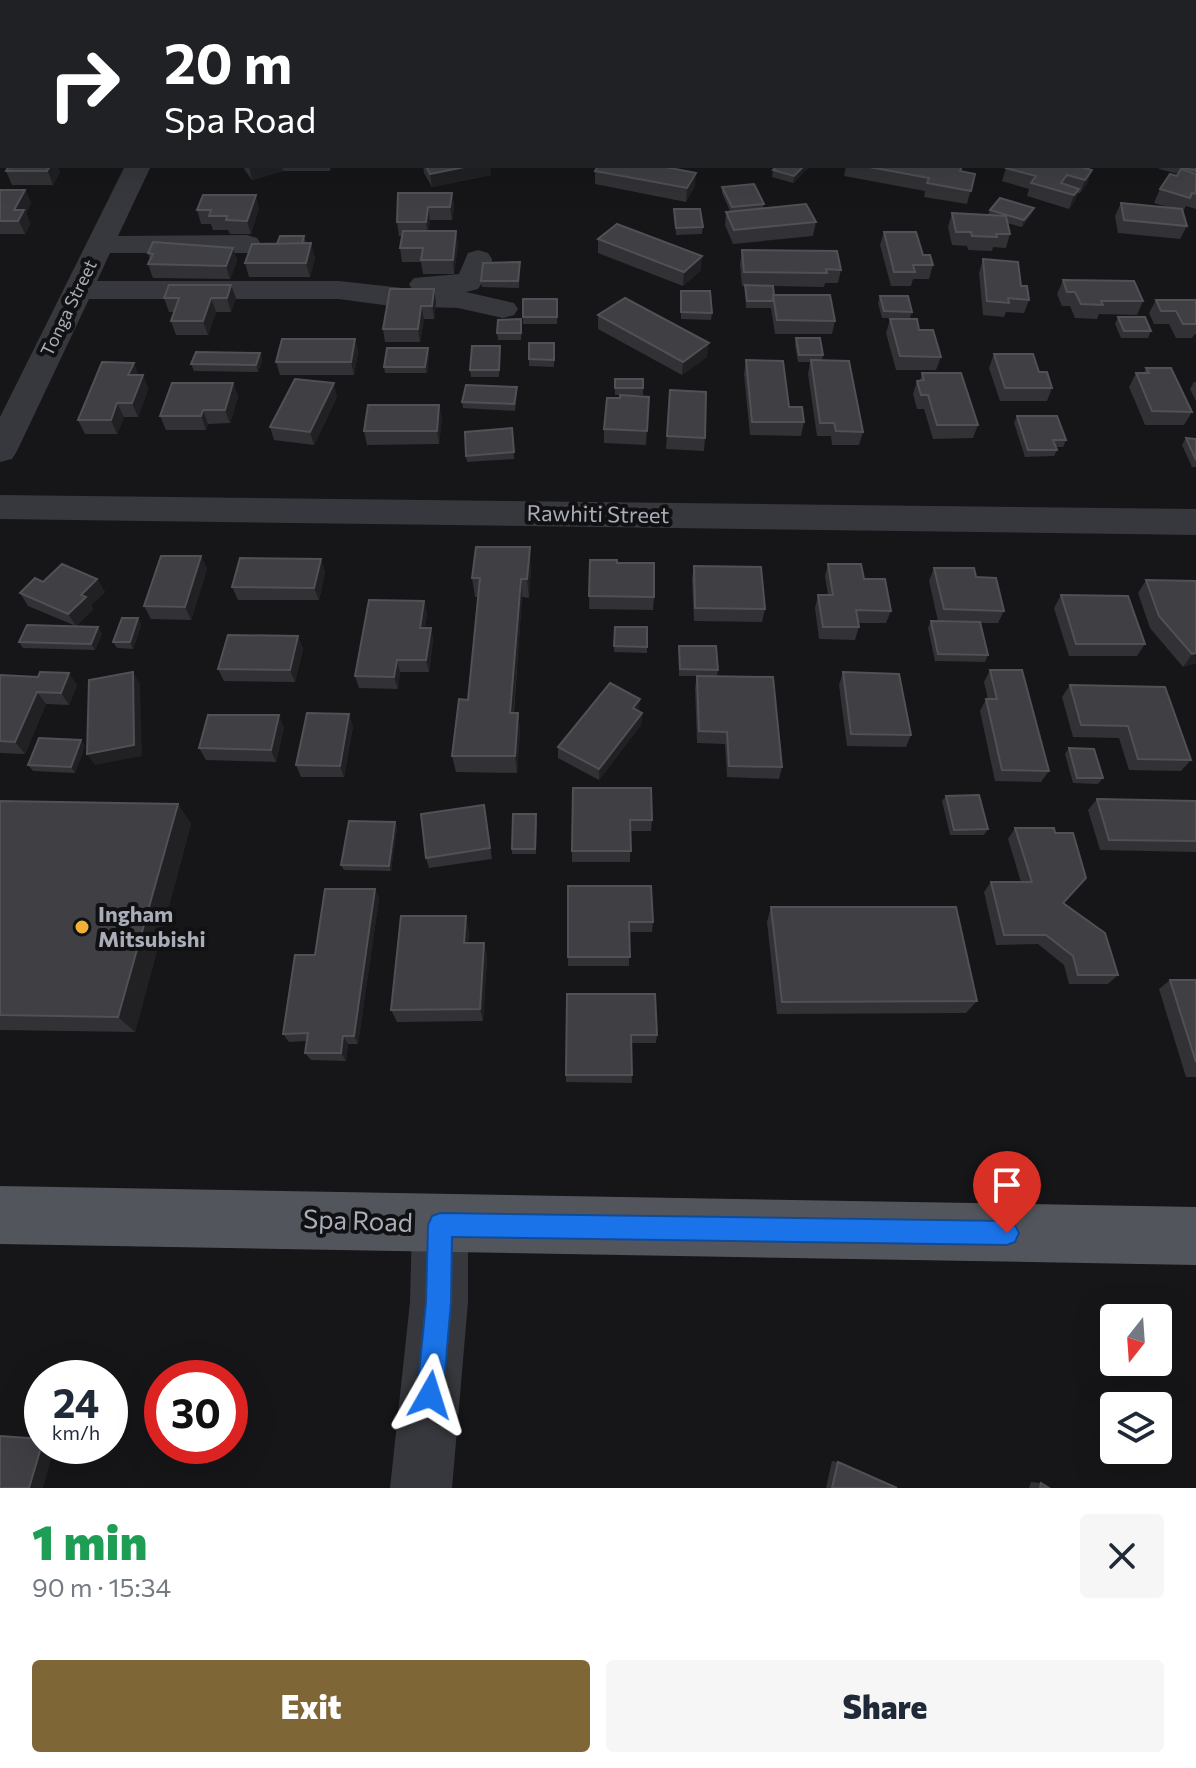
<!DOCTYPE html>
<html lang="en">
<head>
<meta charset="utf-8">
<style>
	:root { --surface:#fff; --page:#f6f6f7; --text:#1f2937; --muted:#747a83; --accent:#7e6636 }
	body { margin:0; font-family:Commissioner,sans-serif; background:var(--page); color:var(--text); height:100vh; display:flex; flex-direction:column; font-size:30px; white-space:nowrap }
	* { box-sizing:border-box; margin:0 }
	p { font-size:26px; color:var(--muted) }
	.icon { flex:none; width:44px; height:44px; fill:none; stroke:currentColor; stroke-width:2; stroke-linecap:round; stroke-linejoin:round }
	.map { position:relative; height:1488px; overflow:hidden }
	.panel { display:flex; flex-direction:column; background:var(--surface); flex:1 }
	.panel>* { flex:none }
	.guide { position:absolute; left:0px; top:0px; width:1196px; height:168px; box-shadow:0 8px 32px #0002; background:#202124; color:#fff; overflow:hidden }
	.needle { width:52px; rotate:197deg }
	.controls { position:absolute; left:1100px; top:1304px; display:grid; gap:16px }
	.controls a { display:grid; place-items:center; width:72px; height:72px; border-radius:8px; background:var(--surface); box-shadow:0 8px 32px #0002; font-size:40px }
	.speed { position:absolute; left:24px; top:1360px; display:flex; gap:16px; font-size:40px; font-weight:700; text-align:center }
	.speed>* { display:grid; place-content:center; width:104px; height:104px; border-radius:50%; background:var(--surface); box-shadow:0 8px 32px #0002; line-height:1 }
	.speed small { font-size:20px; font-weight:400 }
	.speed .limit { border:12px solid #d22; background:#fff; color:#111 }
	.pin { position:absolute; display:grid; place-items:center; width:68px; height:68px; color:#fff; margin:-82px -34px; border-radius:50% 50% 50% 0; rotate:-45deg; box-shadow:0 0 8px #0007 }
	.pin .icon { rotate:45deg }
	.me { position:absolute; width:88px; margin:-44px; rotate:6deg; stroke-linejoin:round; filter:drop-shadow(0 0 6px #0008) }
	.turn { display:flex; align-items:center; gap:28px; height:168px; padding:0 32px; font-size:36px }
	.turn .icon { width:104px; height:104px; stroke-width:2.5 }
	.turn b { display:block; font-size:56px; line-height:68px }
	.round { display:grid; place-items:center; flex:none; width:84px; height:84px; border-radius:8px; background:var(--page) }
	.head { display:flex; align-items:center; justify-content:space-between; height:136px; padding:0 32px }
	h1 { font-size:48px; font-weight:800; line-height:60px; color:#1e9e55 }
	.primary-button { display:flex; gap:16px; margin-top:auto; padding:16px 32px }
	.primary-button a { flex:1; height:92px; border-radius:8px; background:var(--accent); color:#fff; font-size:32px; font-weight:800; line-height:92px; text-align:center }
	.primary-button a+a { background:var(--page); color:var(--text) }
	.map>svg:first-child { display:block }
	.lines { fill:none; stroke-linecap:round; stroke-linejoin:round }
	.minor { fill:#37383d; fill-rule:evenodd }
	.major { fill:#53555c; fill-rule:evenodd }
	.wall { fill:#323236 }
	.shaded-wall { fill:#212124 }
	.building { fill:#3f3f44; stroke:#4f5156; stroke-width:2 }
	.route { fill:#1a73e8; stroke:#114b97; stroke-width:2 }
	.poi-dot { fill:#f2b134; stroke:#111113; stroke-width:3 }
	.labels { text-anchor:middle; stroke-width:8; stroke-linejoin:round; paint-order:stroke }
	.far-street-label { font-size:18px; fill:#a8adb8; stroke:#111113 }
	.street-label { font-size:22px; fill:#a8adb8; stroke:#111113 }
	.poi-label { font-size:22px; font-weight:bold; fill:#a8adb8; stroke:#111113; text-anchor:start }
	.near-street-label { font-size:26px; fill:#a8adb8; stroke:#111113 }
</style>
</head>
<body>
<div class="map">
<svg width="1196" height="1488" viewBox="0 0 1196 1488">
	<rect width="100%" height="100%" fill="#161618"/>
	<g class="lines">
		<path class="minor" d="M207 0H229L206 2Z
			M796 0H825L826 2H797Z
			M856 0H879L855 2Z
			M1194 91H1196V106H1194Z
			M125 166H151L118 236 247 235 257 238 261 244 257 250 247 253H110L97 281H339L412 289 409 284 414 278 459 274 468 253 478 250 488 253 492 259 491 270 478 289 466 292 514 303 518 309 514 315 503 318 458 308 391 306 339 299H89L17 451 12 459 0 462V417Z
			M0 495 1196 509V535L0 519Z
			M440 1197 459 1206 468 1225V1302L452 1488H390L410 1302 412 1225 421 1206Z"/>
		<path class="major" d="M0 1186 1196 1207V1265L0 1244Z"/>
	</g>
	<path class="wall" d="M0 0H14L13 2H2V5H0Z
		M104 0H158L157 2H105Z
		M416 0H441L438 2H422Z
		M939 0H972L970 2H939Z
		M1169 0H1196V6H1194V2H1178Z
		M1194 27H1196V50L1194 49Z
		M0 113H2V138H0Z
		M1196 153V209L1186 206 1183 211 1187 226 1180 239 1118 233 1115 216 1121 203 1171 208 1154 203 1160 189 1178 174 1159 169 1160 166H1194Z
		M9 166H57L60 172 53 185H12L6 171Z
		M242 166H331L330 171H283L252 180Z
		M377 166H402L401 168H378Z
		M423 166H491V175L432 187 424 173Z
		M777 166H808V168L793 183 772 177 773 170Z
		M846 166H962L960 171 975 174 967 204 924 197 925 191 844 176Z
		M1078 166 1087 184 1080 193H1078L1074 202 1069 209 1027 196 1029 189 1002 181 1006 168Z
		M595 171 695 186 686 202 595 184Z
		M722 187 764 204 763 208 816 222 813 236 733 244 725 225 726 212 730 211 722 193Z
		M0 190H25L31 203 26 213 30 224 25 234H0Z
		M452 193 454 207 452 220H430L428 231H456L458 245 454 274H423L421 262H402L400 248 402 236H399L397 222Z
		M259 208 251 234H230L228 230H213L211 224H201L197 210Z
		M1034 208 1031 215 1022 227 1007 223 1010 234 1006 248 993 247 992 251 968 250 967 246 952 245 948 227 952 213 988 215 990 210Z
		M674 209 703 227 702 234 676 235Z
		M884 232 923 255 933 265 929 279H913L911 286H891L880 245Z
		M304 236 306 243 315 257 310 277H249L245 263 277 244Z
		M598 239 701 270 683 286 598 253Z
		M233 248 237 261 230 279 153 278 148 264 150 260 148 253Z
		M742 250 841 270 838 283H825L824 287 773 286 774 295 835 321 832 334H775L771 308H746L745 286H742L740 264Z
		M983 259 1021 286 1029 300 1024 313 1006 312 1004 317 983 315 979 273Z
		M520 262 519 288 482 287 481 281Z
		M1063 280 1143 301 1137 315 1099 314 1097 319 1075 318 1070 306H1062L1057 294Z
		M231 285 236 298 231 312H216L208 335H176L171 321 174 312H169L164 298Z
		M390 289 436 302 434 319H424L420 342H385L383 329Z
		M681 291 712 313 711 320 681 319Z
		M880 296 912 312 910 318H882L878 303Z
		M557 299V324H523V317Z
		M1156 300H1196V334H1195L1192 338H1176L1169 324H1154L1149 313Z
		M598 315 707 357 682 375 598 329Z
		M1118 317 1151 331 1148 338H1121L1115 324Z
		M890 319 919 330 941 357 936 370H896L886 333Z
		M522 326 521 340H498L497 333Z
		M796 338 823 355 822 360 863 432 859 445H832L831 436H817L808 374 810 362H798L795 345Z
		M355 339 358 352 354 375H280L276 362Z
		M554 343V367L529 366V359Z
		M500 346 499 377H471L470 370Z
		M260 353 262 360 258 372 194 371 191 364Z
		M994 354 1039 372 1052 388 1047 401H1000L989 368Z
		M429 355 427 373H385L384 367Z
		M746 360 804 422 801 436 750 435 744 374Z
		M1146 368 1192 412 1184 425H1145L1129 387 1136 373H1144Z
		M922 373 978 425 973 438 933 439 924 409H917L913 394 917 381 920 380Z
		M139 375H143L148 389 138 417H124L117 434H85L78 420Z
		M615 379H643V395H615Z
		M1194 382H1196V401L1190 389Z
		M233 383 238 397 230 423 208 424 206 430H166L160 416Z
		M670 390 705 438 704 451 666 449Z
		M517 394 515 411 463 408 462 402Z
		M337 397 314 445 274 440 270 427Z
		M649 397 646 445 604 443V429L620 398Z
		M1017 416 1066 440 1063 447H1056L1057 450 1054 456 1025 457 1014 423Z
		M442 418 439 444 367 445 364 431Z
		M512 428 514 459 467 462 466 456Z
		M1186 438 1196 439V467H1192L1182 445Z
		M201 556 207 569 191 620 151 619 144 606Z
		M321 559 325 572 319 600H238L232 587Z
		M590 560 617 563 654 597 653 610 589 609Z
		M828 564 864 579 891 611 886 623H858L859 627 855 640 819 639 815 608 818 595H828L825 576Z
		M531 566 529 598 522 597 514 713H518L520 731 517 773 456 772 452 756 468 700 478 597H475L472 578Z
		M694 566 765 609 762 622 694 621 692 579Z
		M934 568 976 577 1004 611 998 623H980L988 655 985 662 935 661 928 628 931 621H938L929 581Z
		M97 579 105 592 91 605 93 609 76 626 28 606 20 593 43 582Z
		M1146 580 1196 581V663L1183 667 1150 628 1138 593Z
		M1061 595 1145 644 1137 656H1069L1054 608Z
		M424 601 427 613 425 628H431L433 640 429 672H400L398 689 359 688 355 676Z
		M138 618 141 625 133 649 117 648 113 642Z
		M98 627 102 634 95 650 23 648 19 642Z
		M615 627H647V653L614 652Z
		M298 636 303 649 295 682 224 681 218 669Z
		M679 646 718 670 717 676H679Z
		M990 670 1049 771 1041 782 995 781 980 711 986 699H988L984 682Z
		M843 672 911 735 906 747 847 746 839 685Z
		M0 675 77 685 69 705 46 704 25 754 0 753Z
		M697 676 782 767 779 779 727 777 725 744 697 743 695 688Z
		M1070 685 1191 760 1181 771 1129 770 1119 738 1073 737 1062 697Z
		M639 711 642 713 641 725 599 780 558 758V747Z
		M353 726 344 777H301L296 765Z
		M284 727 276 762 206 760 199 748Z
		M85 746 75 773 33 771 28 765Z
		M1069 748 1103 778 1098 784 1073 783 1065 754Z
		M651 788 652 820 651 831H630V862H572V851Z
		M946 796 988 829 984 835H950L942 801Z
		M1097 799 1196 801V852L1100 850 1088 810Z
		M0 801 178 804 191 824 135 1032 0 1030Z
		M484 805 492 859 429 868 426 858Z
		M537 820 536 854H512V849Z
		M395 822 397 827 391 871 344 870 341 865Z
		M1015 828 1064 903 1118 975 1108 984H1069L1064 965 1038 944 996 945 984 892 991 882H1021L1008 839Z
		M568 886 653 922 652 932H629V966H568Z
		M375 889 379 899 358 1044H348L346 1061 311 1060 305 1053 307 1041 289 1042 283 1034 315 955Z
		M771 907 977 1001 966 1013 777 1014 767 922Z
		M469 930 468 943H484L487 957 483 1021 397 1022 391 1010Z
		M1170 980H1196V1077H1186L1159 989Z
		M567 994 657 1035 656 1043H631L632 1083 566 1082Z
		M832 1461 838 1462 897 1488H826Z
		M1031 1482 1041 1483 1049 1488H1029Z"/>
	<path class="shaded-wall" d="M312 0H331V1L312 2Z
		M46 166H57L60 172 53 185Z
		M249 166H282L283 171 252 180Z
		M469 166H491V175L432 187 430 174Z
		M804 166H808V168L793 183 794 176Z
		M1092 170 1087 184 1080 193 1085 180Z
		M696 173 695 186 686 202 687 188Z
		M1079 189 1074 202 1069 209 1074 195Z
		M25 190 31 203 26 213 30 224 25 234 14 210Z
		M452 193 454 207 452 220 450 207Z
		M256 195 259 208 251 234 247 221Z
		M428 207 430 220 428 236 426 222Z
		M1034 208 1031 215 1022 227 1024 220Z
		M456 231 458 245 454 274 453 260Z
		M311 243 315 257 310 277 306 263Z
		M233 248 237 261 230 279 226 266Z
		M702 256 701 270 683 286 684 272Z
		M231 285 236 298 231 312 227 298Z
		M434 289 436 302 434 319 432 306Z
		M211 298 216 312 208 335 203 321Z
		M421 306 424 319 420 342 418 329Z
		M355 339 358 352 354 375 351 362Z
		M709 343 707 357 682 375 683 362Z
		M428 348 429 355 427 373 425 367Z
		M260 353 262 360 258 372 256 365Z
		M134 363 139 376 128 375Z
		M143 375 148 389 138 417 132 403Z
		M233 383 238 397 230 423 225 410Z
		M334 383 337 397 314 445 310 432Z
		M117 403 124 417 117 434 111 420Z
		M439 405 442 418 439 444 437 431Z
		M203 410 208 424 206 430 201 416Z
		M530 547 531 566 529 598 527 579Z
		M201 556 207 569 191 620 185 607Z
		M321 559 325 572 319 600 314 588Z
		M97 579 105 592 91 605 93 609 76 626 68 614 81 595Z
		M521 579 522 597 512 731 510 713Z
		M424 601 427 613 423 640 420 628Z
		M138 618 141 625 133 649 130 642Z
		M98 627 102 634 95 650 91 644Z
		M431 628 433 640 429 672 426 660Z
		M298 636 303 649 295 682 290 670Z
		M1196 653V663L1183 667 1192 654Z
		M397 660 400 672 398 689 394 677Z
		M133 672 140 684 142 756 95 765 87 754Z
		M69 673 77 685 69 705 61 693Z
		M37 692 46 704 25 754 15 742Z
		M640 699 639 711 633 708Z
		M518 713 520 731 517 773 515 756Z
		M642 713 641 725 599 780V769Z
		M349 714 353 726 344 777 340 766Z
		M279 715 284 727 276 762 271 750Z
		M81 740 85 746 75 773 71 767Z
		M178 804 191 824 135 1032 118 1017Z
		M395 822 397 827 391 871 389 866Z
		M375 889 379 899 358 1044 354 1036Z
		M466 916 469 930 467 957 464 943Z
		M484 943 487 957 483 1021 480 1009Z
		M343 1036 348 1044 346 1061 341 1053Z
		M42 1444V1446H55L43 1488H29Z"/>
	<path class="building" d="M80 0H100L99 2H79Z
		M654 0H668L674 2H651Z
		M1008 0H1034L1032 2H1006Z
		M0 76H2V88H0Z
		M0 113H2V125H0Z
		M1194 121H1196V134H1194Z
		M1194 152 1196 153V171L1177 166H1194Z
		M9 166H50L47 171H6Z
		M426 166H469L430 174Z
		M598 166H660L696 173 687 188 595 171Z
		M777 166H804L794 176 773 170Z
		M864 166H962L960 171 975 174 971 191 927 183 929 178Z
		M1007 166H1078L1092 170 1085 180 1067 175 1061 183 1079 189 1074 195 1031 183 1036 176 1006 168Z
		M1181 169 1196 174V194L1192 193 1190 198 1160 189 1170 174 1177 176Z
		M754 184 764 204 732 207 722 187Z
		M0 190H25L14 210H24L18 221H0Z
		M398 193H452L450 207H428L426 222H397Z
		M203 195H256L247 221 226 220 227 216H209L211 210H197Z
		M1000 198 1034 208 1024 220 990 210Z
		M1121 203 1182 209 1187 226 1124 220Z
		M806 204 816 222 734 230 726 212Z
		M674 209H700L703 227 676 228Z
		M952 213 1006 216 1010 234H996L997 237 972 236 971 232H956Z
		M617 224 702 256 684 272 598 239Z
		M403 231H456L453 260H421L423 248H400Z
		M884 232H916L923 255H930L933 265H913L915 272H894Z
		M280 236H304L302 243 277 244Z
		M153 242 233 248 226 266 148 264 153 254 148 253Z
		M311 243 306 263H245L252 244Z
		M742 250 837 251 841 270 826 269 827 273 744 272Z
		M983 259 1018 262 1021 286H1027L1029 300 1008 298 1009 303 987 301Z
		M520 262 518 281H481L483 263Z
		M1063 280 1134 281 1143 301H1101L1103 305 1081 304 1075 292H1067Z
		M169 285H231L227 298H211L203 321H171L179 298H164Z
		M745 285 773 286 774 295 772 301H747Z
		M390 289H434L432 306H421L418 329H383Z
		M681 291H710L712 313 681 312Z
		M773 295H830L835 321 777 320Z
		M880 296H908L912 312 884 311Z
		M625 298 709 343 683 362 598 315Z
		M523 299H557V317H523Z
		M1156 300H1196V324H1183L1176 311H1161Z
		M1118 317H1145L1151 331H1124Z
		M521 319V333H497L498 320Z
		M890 319H917L919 330H933L941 357 900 356Z
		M796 338H820L823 355H799Z
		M282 339H355L351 362H276Z
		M529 343H554V360L529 359Z
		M472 346H500L499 370H470Z
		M387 348H428L425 367H384Z
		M196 352 260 353 256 365 191 364Z
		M994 354H1033L1039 372H1047L1052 388H1005Z
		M746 360 783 361 789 407H802L804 422H752Z
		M811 360 849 361 863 432 836 431 834 423H820Z
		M102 362 134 363 128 375H143L132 403H117L111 420H78Z
		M1146 368H1171L1192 412 1152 411 1136 373H1149Z
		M922 373H961L978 425H937L928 395H921L917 381 924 380Z
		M295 379 334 383 310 432 270 427Z
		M615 379H643V388H615Z
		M172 383H233L225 410H203L201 416H160Z
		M466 385 517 387 514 404 462 402Z
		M670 390 706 392 705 438 667 436Z
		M620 395 649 397 647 431 604 429 607 398H620Z
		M368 405H439L437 431H364Z
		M1017 416H1057L1066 440H1053L1057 450H1028Z
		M512 428 514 452 466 456 465 432Z
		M1186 438 1196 439V460Z
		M476 547H530L527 579H521L510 713H518L515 756H452L459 699 468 700 480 578H472Z
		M161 556H201L185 607 144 606Z
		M240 558 321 559 314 588 232 587Z
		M590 560H617V563H654V597L589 596Z
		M62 564 97 579 81 595 86 597 68 614 20 593 35 578 43 582Z
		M828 564H861L864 579H885L891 611 856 610 859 627H823L818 595H833Z
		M694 566 761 567 765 609 695 608Z
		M934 568H974L976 577 996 578 1004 611 944 609Z
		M1146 580 1196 581V653L1192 654 1159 616Z
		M1061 595 1128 596 1145 644H1076Z
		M369 600 424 601 420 628H431L426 660H397L394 677 355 676Z
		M122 618H138L130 642H113Z
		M931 621 980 622 988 655 938 654Z
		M27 625 98 627 91 644 19 642Z
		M615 627H647V647L614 646Z
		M228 635 298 636 290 670 218 669Z
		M679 646H716L718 670 680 669Z
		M990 670H1022L1049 771 1002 770 986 699H997Z
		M40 672 69 673 61 693 37 692 15 742 0 741V675L38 677Z
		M133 672 134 745 87 754 89 680Z
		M843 672 899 674 911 735 851 734Z
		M697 676 773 677 782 767 729 766 727 732 699 731Z
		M610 683 640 699 633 708 642 713 599 769 558 747Z
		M1070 685 1165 687 1191 760 1138 759 1128 726 1081 725Z
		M307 713 349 714 340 766 296 765Z
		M208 715H279L271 750 199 748Z
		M39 738 81 740 71 767 28 765Z
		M1069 748 1094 749 1103 778H1077Z
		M573 788H651L652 820H630L631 851H572Z
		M979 795 988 829 954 830 946 796Z
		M1097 799 1196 801V841L1109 840Z
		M0 801 178 804 118 1017 0 1015Z
		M484 805 490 848 426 858 421 814Z
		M513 814H536L535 849H512Z
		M349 821 395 822 389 866 341 865Z
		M1015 828H1054L1055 833H1073L1086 878 1063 903 1105 933 1118 975H1078L1073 956 1046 935H1004L991 882H1032Z
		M568 886H651L653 922H629L630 957H568Z
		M325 889H375L354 1036H343L341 1053H305L308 1033 283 1034 295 955H315Z
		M771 907H956L977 1001 782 1002Z
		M401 916H466L464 943H484L480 1009 391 1010Z
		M1170 980H1196V1062Z
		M567 994H655L657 1035H631L632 1075H566Z
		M0 1436 42 1439V1444L29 1488H0Z
		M838 1462 897 1488H832Z
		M1041 1483 1049 1488H1040Z"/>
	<path class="route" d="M440 1213 1007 1221 1015 1225 1019 1233 1015 1242 1007 1245 452 1237 451 1302 443 1395 439 1404 430 1408 421 1404 417 1395 426 1302 428 1225 432 1216Z"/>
	<circle class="poi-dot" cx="82" cy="927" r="8"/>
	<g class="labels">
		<g class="far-street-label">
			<text transform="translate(69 308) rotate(-64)" y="6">Tonga Street</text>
		</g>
		<g class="street-label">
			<text transform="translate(598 514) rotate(1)" y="8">Rawhiti Street</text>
		</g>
		<g class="poi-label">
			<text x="98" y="922">Ingham<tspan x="98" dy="25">Mitsubishi</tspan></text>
		</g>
		<g class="near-street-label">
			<text transform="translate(358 1221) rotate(2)" y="9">Spa Road</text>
		</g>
	</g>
</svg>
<div class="controls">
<a><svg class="needle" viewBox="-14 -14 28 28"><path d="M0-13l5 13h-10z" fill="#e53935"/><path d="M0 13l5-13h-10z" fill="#747a83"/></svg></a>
<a><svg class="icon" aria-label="layers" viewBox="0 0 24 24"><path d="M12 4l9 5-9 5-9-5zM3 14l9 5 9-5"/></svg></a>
</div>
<div class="speed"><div>24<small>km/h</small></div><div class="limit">30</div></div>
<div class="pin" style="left:1007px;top:1233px;background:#d93025"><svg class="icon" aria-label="arrive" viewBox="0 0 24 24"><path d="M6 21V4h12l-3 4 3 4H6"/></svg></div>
<svg class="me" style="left:430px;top:1395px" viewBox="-20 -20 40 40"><path d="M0-17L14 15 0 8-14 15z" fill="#1a73e8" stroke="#fff" stroke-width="4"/></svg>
<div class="guide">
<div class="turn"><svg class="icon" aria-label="right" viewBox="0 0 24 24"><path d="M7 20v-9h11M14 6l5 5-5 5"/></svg><div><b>20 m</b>Spa Road</div></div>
</div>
</div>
<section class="panel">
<div class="head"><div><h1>1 min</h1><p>90 m · 15:34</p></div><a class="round"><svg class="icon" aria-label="close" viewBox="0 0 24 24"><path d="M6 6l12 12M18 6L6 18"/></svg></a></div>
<div class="primary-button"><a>Exit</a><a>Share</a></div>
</section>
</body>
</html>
